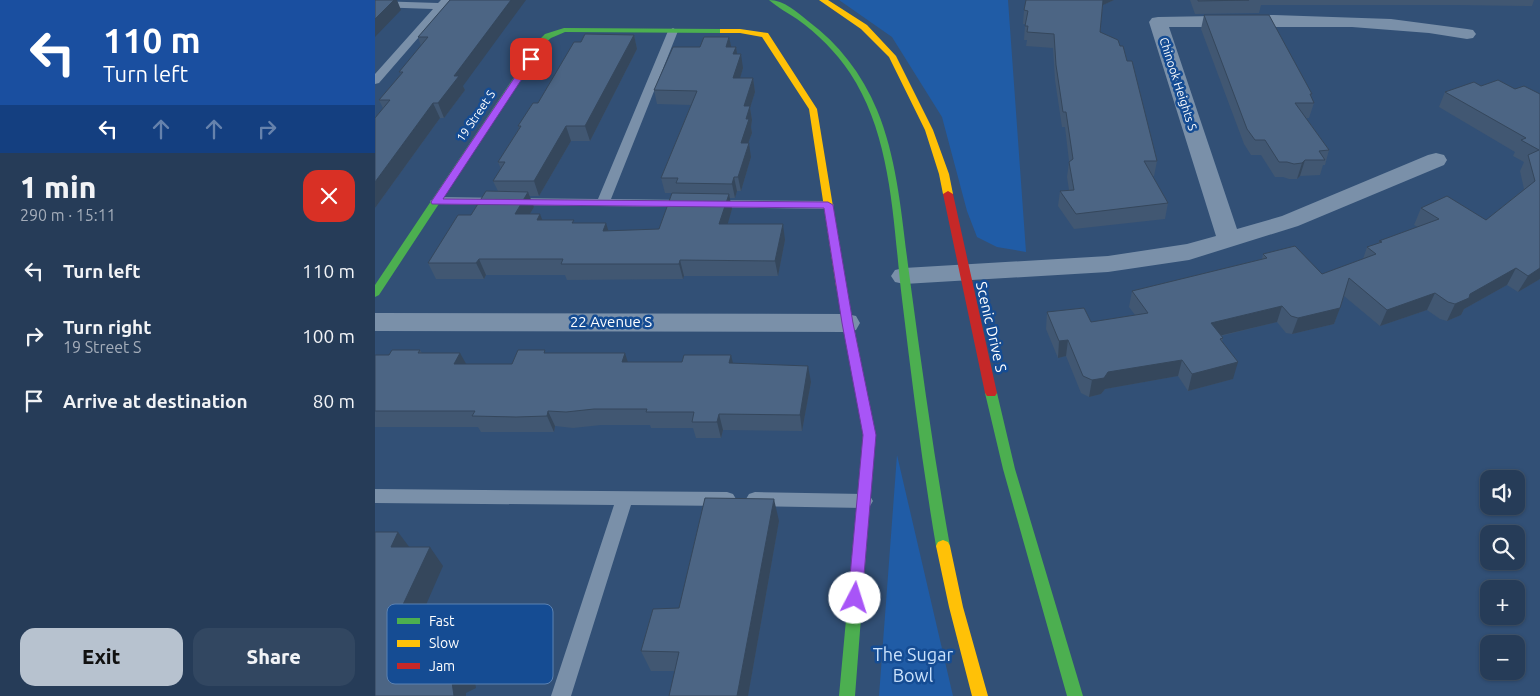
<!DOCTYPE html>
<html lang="en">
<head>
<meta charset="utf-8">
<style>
	:root { --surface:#263c58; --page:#324761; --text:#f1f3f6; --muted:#a4adba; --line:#42566e; --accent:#b7c2cf }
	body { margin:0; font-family:Ubuntu,sans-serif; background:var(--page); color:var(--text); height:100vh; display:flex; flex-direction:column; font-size:19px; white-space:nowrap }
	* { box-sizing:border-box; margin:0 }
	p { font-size:16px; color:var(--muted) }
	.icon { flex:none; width:28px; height:28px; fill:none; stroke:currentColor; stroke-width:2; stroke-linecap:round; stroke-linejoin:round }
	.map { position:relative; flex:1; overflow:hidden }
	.panel { display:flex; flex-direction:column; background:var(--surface); width:375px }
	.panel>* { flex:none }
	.guide { background:#1a4fa0; color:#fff; overflow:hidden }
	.tools { position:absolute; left:1105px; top:470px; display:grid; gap:10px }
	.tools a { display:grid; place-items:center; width:45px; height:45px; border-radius:10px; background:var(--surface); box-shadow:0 1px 4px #0004,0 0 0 1px var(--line); font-size:25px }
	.pin { position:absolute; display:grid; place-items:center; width:42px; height:42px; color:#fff; margin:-21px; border-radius:10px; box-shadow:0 2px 8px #0006 }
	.me { position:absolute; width:55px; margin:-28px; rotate:5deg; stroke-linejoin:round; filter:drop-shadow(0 0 4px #0008) }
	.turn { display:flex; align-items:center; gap:18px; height:105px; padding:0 20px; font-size:22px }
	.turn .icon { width:65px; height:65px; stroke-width:2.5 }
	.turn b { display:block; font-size:35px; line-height:42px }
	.lanes { display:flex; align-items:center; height:48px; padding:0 20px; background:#0003; justify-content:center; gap:25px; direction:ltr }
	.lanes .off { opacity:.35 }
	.round { display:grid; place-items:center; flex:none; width:52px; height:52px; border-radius:15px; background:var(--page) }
	.overview { display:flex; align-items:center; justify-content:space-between; height:85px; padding:0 20px }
	h1 { font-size:30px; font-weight:800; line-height:38px }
	.cta { display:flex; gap:10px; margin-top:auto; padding:10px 20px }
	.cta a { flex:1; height:58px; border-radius:15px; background:var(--accent); color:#111; font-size:20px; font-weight:800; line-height:58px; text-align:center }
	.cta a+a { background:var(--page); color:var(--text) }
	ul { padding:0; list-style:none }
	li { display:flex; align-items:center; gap:15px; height:65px; padding:0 20px }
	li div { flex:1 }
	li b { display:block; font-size:19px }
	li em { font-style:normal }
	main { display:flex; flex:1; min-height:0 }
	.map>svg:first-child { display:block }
	.green { fill:#205ca6 }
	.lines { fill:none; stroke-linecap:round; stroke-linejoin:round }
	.lane { fill:#7a90a9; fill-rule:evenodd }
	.street { fill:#7a90a9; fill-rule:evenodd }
	.fast { fill:#4caf50; fill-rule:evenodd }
	.slow { fill:#ffc107; fill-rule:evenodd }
	.jam { fill:#c62828; fill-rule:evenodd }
	.wall { fill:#415772 }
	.shaded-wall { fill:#35475c }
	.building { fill:#4c6584; stroke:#35475c }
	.route { fill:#a855f7; stroke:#6d37a1 }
	.labels { text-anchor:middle; stroke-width:5; stroke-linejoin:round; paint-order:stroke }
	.far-street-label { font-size:12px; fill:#fff; stroke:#154c93 }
	.street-label { font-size:15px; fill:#fff; stroke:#154c93 }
	.near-park-label { font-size:18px; fill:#cbe2fc; stroke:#154c93 }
	.key { fill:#154c93; stroke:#5b82b3; stroke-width:1 }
	.key-label { font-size:14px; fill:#fff }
</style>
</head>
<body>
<main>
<section class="panel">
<div class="guide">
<div class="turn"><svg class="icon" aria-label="left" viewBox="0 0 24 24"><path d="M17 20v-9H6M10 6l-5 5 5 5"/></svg><div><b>110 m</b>Turn left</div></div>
<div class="lanes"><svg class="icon" aria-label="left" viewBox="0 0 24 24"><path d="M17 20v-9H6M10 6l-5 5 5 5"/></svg><svg class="icon off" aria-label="ahead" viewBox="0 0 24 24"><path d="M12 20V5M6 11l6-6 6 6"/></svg><svg class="icon off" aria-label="ahead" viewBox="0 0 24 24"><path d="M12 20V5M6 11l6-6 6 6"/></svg><svg class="icon off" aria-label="right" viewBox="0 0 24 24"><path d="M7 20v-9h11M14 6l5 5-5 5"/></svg></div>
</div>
<div class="overview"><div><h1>1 min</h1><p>290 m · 15:11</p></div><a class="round" style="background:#d93025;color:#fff"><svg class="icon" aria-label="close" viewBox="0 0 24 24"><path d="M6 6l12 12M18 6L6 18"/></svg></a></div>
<ul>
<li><svg class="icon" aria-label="left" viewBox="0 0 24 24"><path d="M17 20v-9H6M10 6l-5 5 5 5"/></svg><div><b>Turn left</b></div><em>110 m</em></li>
<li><svg class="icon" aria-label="right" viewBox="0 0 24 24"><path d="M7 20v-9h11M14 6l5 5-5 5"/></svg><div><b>Turn right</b><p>19 Street S</p></div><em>100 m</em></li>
<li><svg class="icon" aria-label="arrive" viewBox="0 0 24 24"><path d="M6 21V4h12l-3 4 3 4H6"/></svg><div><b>Arrive at destination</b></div><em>80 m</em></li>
</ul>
<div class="cta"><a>Exit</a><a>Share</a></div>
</section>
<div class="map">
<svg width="1165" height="696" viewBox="0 0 1165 696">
	<rect width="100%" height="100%" fill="#325076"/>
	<path class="green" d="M464 0H633L651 252 622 247 602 237 592 211 567 117 517 37Z
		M522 455 578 696H504Z"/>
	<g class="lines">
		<path class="lane" d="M66 0H76L4 83 0 84V74L58 9 0 7V1L63 3Z
			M298 28 303 31 236 199 312 200 318 204 316 207 57 204 55 201 61 197 223 199 293 31Z
			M335 200 453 201 459 205 453 209 331 207 329 204Z
			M0 489 352 492 358 494 361 499 358 504 352 506 256 505 196 696H176L239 505 0 503Z
			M380 492 489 494 495 496 498 501 495 506 489 508 380 506 374 504 371 499 374 494Z"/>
		<path class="street" d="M899 15 1016 19 1092 29 1098 30 1101 34 1098 38 1092 39 1054 33 977 27H794L862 229 907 216 1053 155 1061 153 1069 155 1072 160 1069 165 923 226 814 260 733 272 529 284 520 282 516 276 520 270 529 268 733 256 812 244 841 236 774 22 777 18 783 17Z
			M0 313 472 314 481 316 485 323 481 330 472 332 0 331Z"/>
		<path class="fast" d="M394 0C409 0 422 12 433 21 464 44 487 74 502 110 524 163 527 224 535 280 547 369 559 458 575 546L573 550 568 552 563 550 561 546C547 464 537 382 527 299 518 225 518 138 475 73 461 52 443 34 422 19 413 13 402 7 394 0Z
			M189 28 348 29 352 31 348 33 190 32 176 38 169 44 4 295 0 297V285L163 41 170 34Z
			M466 283 471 286 500 435 480 696H464L488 435 461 286Z
			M616 389 620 390 622 393 640 469 708 696H692L628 469 610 393 612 390Z"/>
		<path class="slow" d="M444 0H453L492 25 521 56 558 130 574 174 578 194 576 196 573 197 568 194 564 174 550 130 514 57 486 29Z
			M345 29H365L393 33 442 109 471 286 470 288 466 289 461 286 434 109 387 37 365 33H345Z
			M568 540 573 542 575 546 588 607 613 696H597L574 607 561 546 563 542Z"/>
		<path class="jam" d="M573 191 578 194 622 393 620 396H612L610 393 568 194Z"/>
	</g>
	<path class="wall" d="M75 0 88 86 90 90 69 118H65L0 208V118L8 108 4 100 26 74 24 72 46 46 43 37Z
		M651 0H739L728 5 725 32 745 46 752 61 782 161 779 176H777L793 203 790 219 699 229 683 206 685 191 694 190 692 177 694 162V161L690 127H687L680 80 678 48 651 46 652 40H649L650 24H648L649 10Z
		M815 0H1159L1157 6 1081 5H886L884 13 820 14Z
		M829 15 937 94 936 97 939 103 934 118H931L954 150 950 165H948L945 175 925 176 922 179H914L908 177H900L886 155H876L869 144 826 29Z
		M259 35 262 49 215 141H196L164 196H154L159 207 155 214 167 220 200 223 234 231 284 229 297 193H290L286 178 316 105 282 104 279 90 325 47 354 37 356 47H361L362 54 368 68 365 78H378L380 92 375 108 377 120 376 127 377 133 373 143 376 157 366 191H362L360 198H354L357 209 352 224 410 240 403 276H309L308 279 192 280 190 275H111L109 279H61L53 263 96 215 123 191 118 181 126 169 123 162 144 128 143 126 163 103 206 42Z
		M1106 86 1140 89 1165 94V279L1143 292 1132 285 1089 309 1086 315 1072 321 1065 319 1052 310 1005 326 969 296 959 324 917 334 911 333 902 322 846 336 848 338 847 342 858 379 813 391 803 376 730 389 726 394 714 397 706 393 691 356 683 358 671 329 672 312 716 322 760 315 754 307 757 291 887 259 888 254 947 274 988 259 992 247 1003 244 1004 241 1043 227 1039 225 1046 208 1111 220 1149 189 1145 171 1149 162 1138 156 1140 152 1064 107 1070 92Z
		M45 350 47 353 91 364H137L172 353 253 362 358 364 436 382 427 431 348 430 346 438H321L318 428H276L275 425H226L198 428 180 426 179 432H106L103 427H0V355H14Z
		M404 521 373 696H294L300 671H276L266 651 304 608Z"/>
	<path class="shaded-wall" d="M19 0H22L26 10 0 37V19Z
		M136 0H151L88 86 90 90 69 118 63 103 79 76Z
		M728 0H739L728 5Z
		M259 35 262 49 215 141 210 126Z
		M354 37 357 50 351 47Z
		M361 47 363 60 358 54Z
		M366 54 368 68 361 92 358 78Z
		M378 78 380 92 375 108 377 120 376 127 377 133 368 157 366 143 369 106Z
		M58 103 65 118 0 208V182Z
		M191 126 196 141 164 196 159 181Z
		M374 143 376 157 366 191 363 177Z
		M930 160 925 176 922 179 927 163Z
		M359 177 362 191 360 198 357 184Z
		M153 192 159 207 146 229 140 214Z
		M354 194 357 209 348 240 344 224Z
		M165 214 171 229 162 220Z
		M231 223 236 239 228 231Z
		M408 224 410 240 403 276 400 261Z
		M104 259 111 275 109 279 101 263Z
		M305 260 309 276 308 279 304 264Z
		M1141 268 1132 285 1089 309 1086 315 1072 321 1080 304 1095 294Z
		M1165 268V279L1143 292 1153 276Z
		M1060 293 1052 310 1005 326 1012 310Z
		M907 306 902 322 831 339 836 323Z
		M965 308 959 324 917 334 923 318Z
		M693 340 691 356 683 358 684 341Z
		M85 353 94 369 79 364Z
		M250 353 255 369 247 362Z
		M356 355 360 371 354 363Z
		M807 360 803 376 730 389 726 394 714 397 717 380 733 372Z
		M863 362 858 379 813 391 817 374Z
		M433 366 436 382 427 431 425 415Z
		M173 411 180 426 179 432 172 416Z
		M344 414 348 430 346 438 342 422Z
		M399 499 404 521 373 696H362Z
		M23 532 38 552 16 547Z
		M55 547 68 566 33 646 17 628Z
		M66 609 93 643 101 688 91 693V696H79Z"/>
	<path class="building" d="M0 0H19L0 19Z
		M75 0H136L79 76H84L63 103H58L0 182V118L15 100H4L28 72H24L53 37H43Z
		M651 0H728L725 32 743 40 745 46H748L752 61H757L782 161H769L793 203 701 214 685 191 699 190 694 162 698 159 691 112H688L681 65 679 34 652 32 653 26H650L653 11 649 10Z
		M823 0H874L823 1Z
		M829 15H894L937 94H935L939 103H920L954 150 944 151 950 160H930L927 163 919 164 912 162H904L890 140H880L872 129Z
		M210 34 259 35 210 126H191L159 181H118L130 162H123L146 126H143L158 103H163L199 42H206Z
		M329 37H354L351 47H361L358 54H366L358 78H378L369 106H375L371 119H374L366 143H374L363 177H359L357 184 301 183 303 178H286L322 91 279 90 298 47H325Z
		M1123 80 1140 89 1149 86 1165 94V268L1153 276 1141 268 1095 294 1094 298 1080 304 1073 302 1060 293 1012 310 974 278 965 308 923 318 916 316 907 306 836 323 848 338 845 339 863 362 817 374 807 360 733 372 729 378 717 380 708 376 693 340 684 341 672 312 709 308 716 322 773 313 757 291 892 258 888 254 920 246 947 274 1001 254 992 247 1007 242 1004 241 1064 219 1046 208 1072 196 1111 220 1160 181 1153 155 1164 150 1146 140 1151 138 1070 92 1099 82 1106 86Z
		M111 191 153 192 140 214H165L162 220H199L197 223H231L228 231 284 229 297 193 354 194 344 224H408L400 261 305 260 304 264H186L188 259H104L101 263H53L83 215H96Z
		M17 350H45L43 353H85L79 364H137L143 350H170L169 353H250L247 362H307L309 355H356L354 363 433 366 425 415 344 414 342 422H317L319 412H271L272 409H219L191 412 173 411 172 416 141 417 97 416 100 411H0V355H14Z
		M330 498 399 499 362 696H294L304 652 266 651 278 609 304 608Z
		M0 532H23L16 547H55L17 628 66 609 69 629 79 625 87 670 76 675 79 696H0Z"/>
	<path class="route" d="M156 56 160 59 68 199 453 202 458 205 478 323 501 435 487 598 485 603 480 605 475 603 473 598 488 435 467 323 449 208 57 204 56 202 152 59Z"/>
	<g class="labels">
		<g class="far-street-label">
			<text transform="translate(803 84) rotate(72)" y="4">Chinook Heights S</text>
			<text transform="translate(101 116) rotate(-56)" y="4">19 Street S</text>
		</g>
		<g class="street-label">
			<text x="236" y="327">22 Avenue S</text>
			<text transform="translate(616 327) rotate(77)" y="5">Scenic Drive S</text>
		</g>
		<g class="near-park-label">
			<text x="538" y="661">The Sugar<tspan x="538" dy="21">Bowl</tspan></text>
		</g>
	</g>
	<rect x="12" y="604" width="166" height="80" rx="8" class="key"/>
	<rect x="22" y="618" width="23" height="6" fill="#4caf50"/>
	<rect x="22" y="640" width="23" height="7" fill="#ffc107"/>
	<rect x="22" y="663" width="23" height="6" fill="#c62828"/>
	<g class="key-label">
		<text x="54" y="626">Fast</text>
		<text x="54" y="648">Slow</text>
		<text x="54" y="671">Jam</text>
	</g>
</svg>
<div class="tools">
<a><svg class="icon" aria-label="sound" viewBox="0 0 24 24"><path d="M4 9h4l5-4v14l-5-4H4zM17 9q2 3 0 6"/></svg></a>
<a><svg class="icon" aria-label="search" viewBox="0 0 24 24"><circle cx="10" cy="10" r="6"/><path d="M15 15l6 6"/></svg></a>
<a>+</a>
<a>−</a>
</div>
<div class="pin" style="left:156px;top:59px;background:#d93025"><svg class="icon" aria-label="arrive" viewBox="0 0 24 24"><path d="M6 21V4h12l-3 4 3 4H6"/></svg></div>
<svg class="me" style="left:480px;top:598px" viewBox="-20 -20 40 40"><circle r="19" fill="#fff"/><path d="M0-13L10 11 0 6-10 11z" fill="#a855f7"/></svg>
</div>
</main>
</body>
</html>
